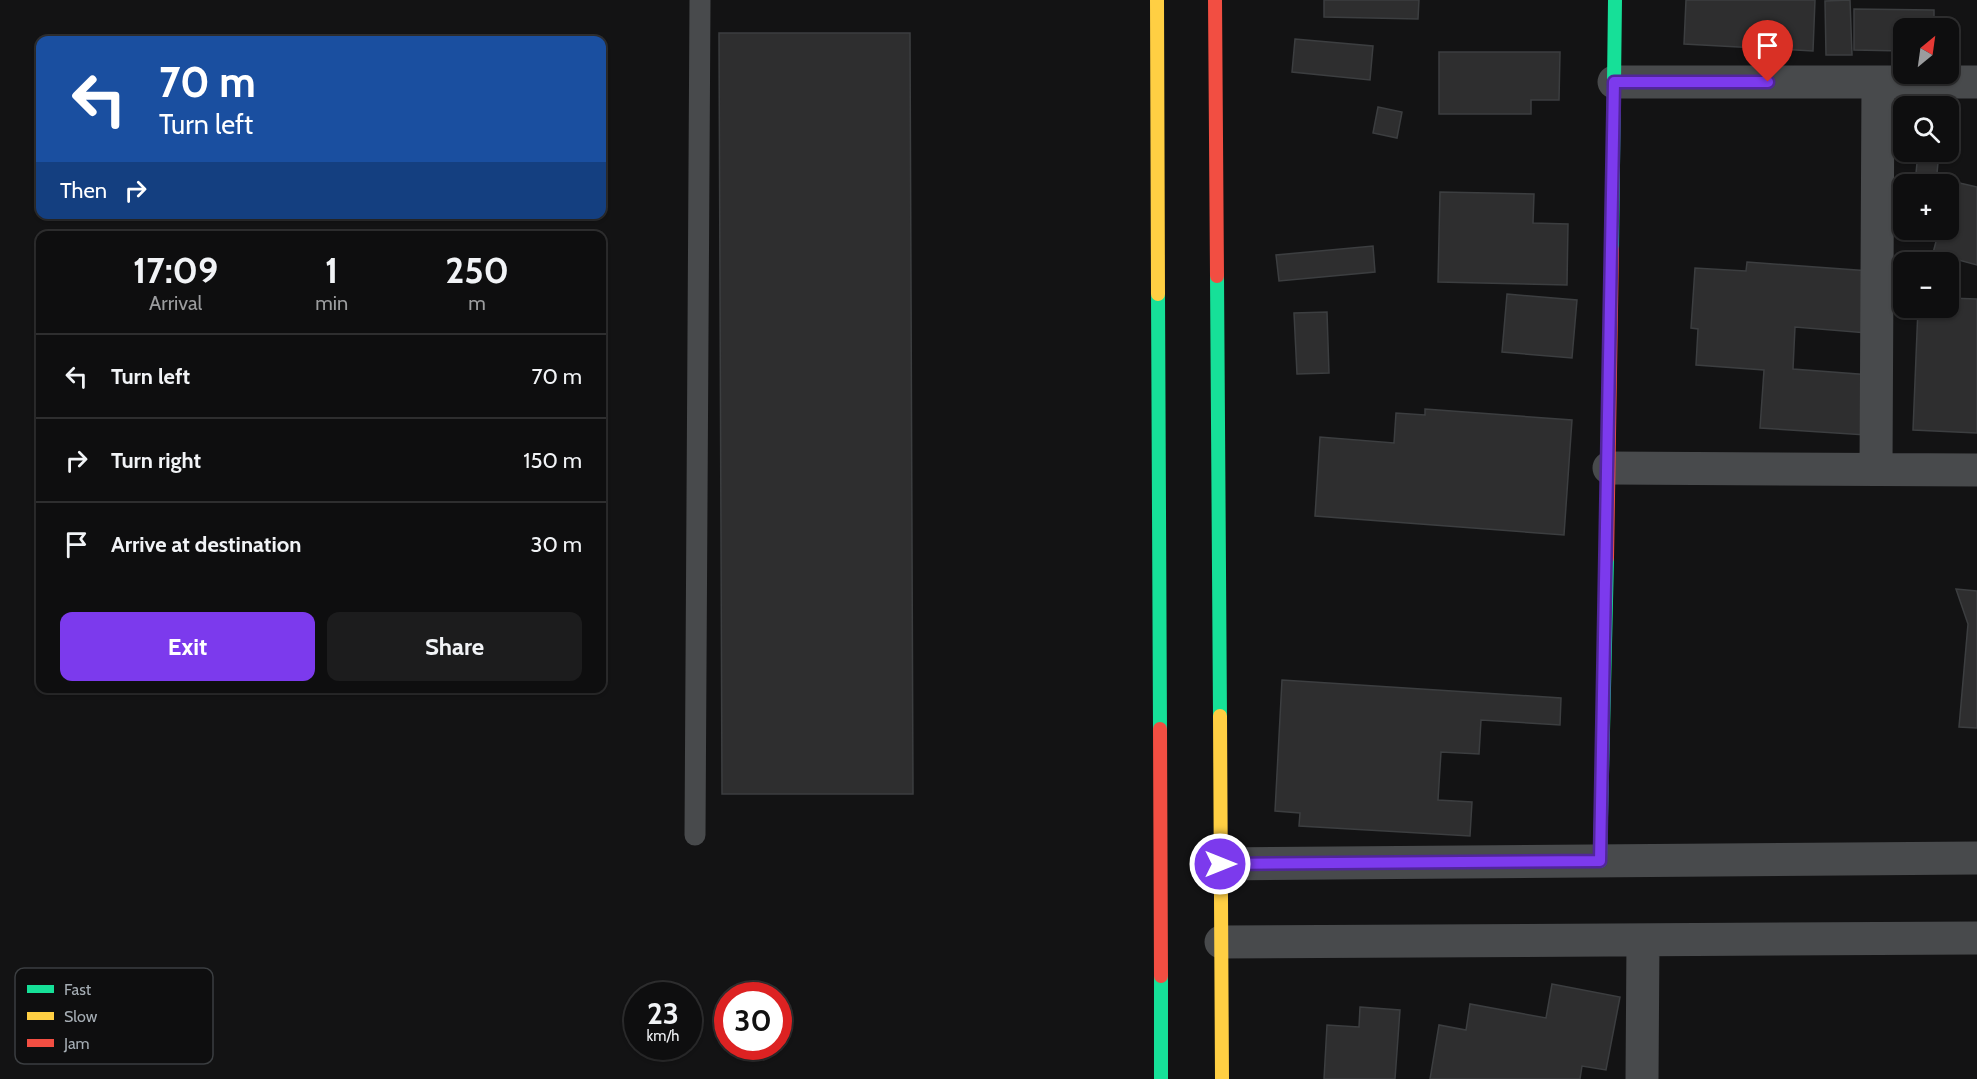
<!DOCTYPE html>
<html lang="en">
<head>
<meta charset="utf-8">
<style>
	:root { --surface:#0e0e0f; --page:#1c1c1d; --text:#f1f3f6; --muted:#9b9c9e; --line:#2e2e2f; --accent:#7c3aed }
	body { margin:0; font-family:Cabin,sans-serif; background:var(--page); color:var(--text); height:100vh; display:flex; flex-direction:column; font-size:22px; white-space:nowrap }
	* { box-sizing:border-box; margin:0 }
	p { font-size:20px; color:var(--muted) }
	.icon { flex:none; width:33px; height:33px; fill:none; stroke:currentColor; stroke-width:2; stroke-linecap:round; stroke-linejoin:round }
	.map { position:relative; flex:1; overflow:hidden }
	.drawer { position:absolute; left:36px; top:231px; width:570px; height:462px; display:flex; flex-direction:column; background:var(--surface); border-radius:12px; box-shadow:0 2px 4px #0004,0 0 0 2px var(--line) }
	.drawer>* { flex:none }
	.banner { position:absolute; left:36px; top:36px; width:570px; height:183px; border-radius:12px; box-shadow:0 2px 4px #0004,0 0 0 2px var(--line); background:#1a4fa0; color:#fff; overflow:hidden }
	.needle { width:39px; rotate:29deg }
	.fabs { position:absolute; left:1893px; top:18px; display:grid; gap:12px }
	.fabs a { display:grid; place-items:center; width:66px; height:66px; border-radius:12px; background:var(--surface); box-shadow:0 2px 4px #0004,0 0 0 2px var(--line); font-size:30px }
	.speed { position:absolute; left:624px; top:982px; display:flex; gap:12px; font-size:30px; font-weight:700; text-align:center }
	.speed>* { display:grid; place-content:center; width:78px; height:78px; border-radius:50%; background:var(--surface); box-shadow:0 2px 4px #0004,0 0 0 2px var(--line); line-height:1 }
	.speed small { font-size:15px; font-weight:400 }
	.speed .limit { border:9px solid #d22; background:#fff; color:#111 }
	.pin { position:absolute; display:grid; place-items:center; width:51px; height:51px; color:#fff; margin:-62px -26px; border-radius:50% 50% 50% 0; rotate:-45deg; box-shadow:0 0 6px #0007 }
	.pin .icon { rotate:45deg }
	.me { position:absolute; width:66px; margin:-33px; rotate:90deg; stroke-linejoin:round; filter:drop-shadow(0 0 4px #0008) }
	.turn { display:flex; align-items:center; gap:21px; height:126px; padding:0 24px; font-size:27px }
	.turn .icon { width:78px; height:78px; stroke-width:2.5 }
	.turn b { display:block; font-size:42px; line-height:51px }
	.then { display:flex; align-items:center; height:57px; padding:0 24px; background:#0003; gap:12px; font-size:22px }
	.eta { display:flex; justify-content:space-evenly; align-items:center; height:102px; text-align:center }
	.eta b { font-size:36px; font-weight:700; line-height:42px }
	.cta { display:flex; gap:12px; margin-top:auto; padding:12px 24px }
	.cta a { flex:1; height:69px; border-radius:12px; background:var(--accent); color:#fff; font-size:24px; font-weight:700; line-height:69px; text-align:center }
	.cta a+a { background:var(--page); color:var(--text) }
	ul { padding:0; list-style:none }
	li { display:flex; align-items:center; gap:18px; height:84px; padding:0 24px; border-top:2px solid var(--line) }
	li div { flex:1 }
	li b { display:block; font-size:22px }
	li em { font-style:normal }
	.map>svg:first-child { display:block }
	.building { fill:#2e2e2f; stroke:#3c3e40; stroke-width:1.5 }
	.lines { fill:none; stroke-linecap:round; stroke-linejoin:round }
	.lane { stroke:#484a4c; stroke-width:21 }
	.street { stroke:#484a4c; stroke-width:33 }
	.fast { stroke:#16e098; stroke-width:14 }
	.slow { stroke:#ffcf43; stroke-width:14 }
	.jam { stroke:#f24e42; stroke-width:14 }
	.route-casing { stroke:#51269a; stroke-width:15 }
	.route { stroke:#7c3aed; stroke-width:10 }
	.key { fill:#0e0e0f; stroke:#3b3e41; stroke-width:1.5 }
	.key-label { font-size:16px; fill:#a5adb4 }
</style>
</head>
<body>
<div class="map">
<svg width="1977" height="1079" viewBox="0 0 1977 1079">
	<rect width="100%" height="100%" fill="#131314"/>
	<path class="building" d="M1324 0H1419L1418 19 1324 17Z
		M1686 0H1815L1813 51 1684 44Z
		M1850 0 1852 55H1826L1825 1Z
		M1854 9 1934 10V28H1904V51L1854 50Z
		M719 33H910L913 794H722Z
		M1295 39 1373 46 1370 80 1292 72Z
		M1439 52H1560L1559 100H1531V114H1439Z
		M1378 107 1402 112 1397 138 1373 133Z
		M1918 152H1939L1936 184H1915Z
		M1951 181 1977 187V265L1933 253 1939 230H1948V192Z
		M1440 192 1534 194 1533 223 1568 224 1567 285 1438 282Z
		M1373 246 1375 272 1279 281 1276 255Z
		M1747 262 1870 271 1867 333 1795 327 1793 369 1871 375 1866 435 1760 428 1764 370 1696 365 1698 329 1691 328 1695 268 1746 271Z
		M1507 294 1577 300 1572 358 1502 352Z
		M1948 298 1977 299V433L1913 430 1918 308H1948Z
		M1327 312 1329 373 1297 374 1294 313Z
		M1425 409 1572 420 1564 535 1315 516 1320 437 1394 443 1396 413 1425 415Z
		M1956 589 1977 591V728L1959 727 1968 624Z
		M1282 680 1561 698 1560 725 1481 720 1479 754 1441 752 1438 800 1472 802 1470 836 1299 826 1300 813 1275 811Z
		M1552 984 1620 997 1606 1070 1582 1066 1580 1079H1430L1439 1025 1466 1030 1470 1004 1546 1018Z
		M1360 1007 1400 1010 1395 1079H1324L1327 1025 1359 1027Z"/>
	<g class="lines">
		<path class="lane" d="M695 835 700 0"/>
		<path class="street" d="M1614 82H1977
			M1609 468 1977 470
			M1876 469 1878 82
			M1220 864 1977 858
			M1221 942 1977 938
			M1642 1079 1643 940"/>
		<path class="fast" d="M1612 249 1615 0
			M1217 276 1220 716
			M1158 294 1160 729
			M1600 861 1607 558
			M1161 976V1079"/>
		<path class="slow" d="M1157 0 1158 294
			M1220 716 1222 1079"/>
		<path class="jam" d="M1215 0 1217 276
			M1607 558 1612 249
			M1160 729 1161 976"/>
	</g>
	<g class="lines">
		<g class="route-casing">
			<path id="route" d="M1220 864 1600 861 1614 82H1768"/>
		</g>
		<use href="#route" class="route"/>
	</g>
	<rect x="15" y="968" width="198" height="96" rx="9" class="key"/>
	<rect x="27" y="985" width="27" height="8" fill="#16e098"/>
	<rect x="27" y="1012" width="27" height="8" fill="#ffcf43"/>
	<rect x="27" y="1039" width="27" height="8" fill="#f24e42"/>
	<g class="key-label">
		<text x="64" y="995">Fast</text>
		<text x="64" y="1022">Slow</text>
		<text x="64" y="1049">Jam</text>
	</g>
</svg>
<div class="fabs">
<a><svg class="needle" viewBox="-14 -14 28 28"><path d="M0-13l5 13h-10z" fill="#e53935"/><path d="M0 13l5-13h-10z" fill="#9b9c9e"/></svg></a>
<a><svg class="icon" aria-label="search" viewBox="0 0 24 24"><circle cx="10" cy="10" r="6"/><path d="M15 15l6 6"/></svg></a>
<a>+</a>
<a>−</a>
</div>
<div class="speed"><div>23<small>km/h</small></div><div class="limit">30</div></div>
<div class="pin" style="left:1768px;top:82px;background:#d93025"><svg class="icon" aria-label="arrive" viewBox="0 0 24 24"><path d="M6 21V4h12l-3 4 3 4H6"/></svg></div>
<svg class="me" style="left:1220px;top:864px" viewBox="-20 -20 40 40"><circle r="17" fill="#7c3aed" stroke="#fff" stroke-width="3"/><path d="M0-11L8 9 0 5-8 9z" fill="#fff"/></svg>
<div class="banner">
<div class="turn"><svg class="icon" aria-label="left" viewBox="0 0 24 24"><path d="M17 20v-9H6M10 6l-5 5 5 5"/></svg><div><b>70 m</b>Turn left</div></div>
<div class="then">Then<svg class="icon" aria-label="right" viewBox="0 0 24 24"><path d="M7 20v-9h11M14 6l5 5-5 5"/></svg></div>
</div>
<section class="drawer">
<div class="eta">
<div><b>17:09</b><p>Arrival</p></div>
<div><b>1</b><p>min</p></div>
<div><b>250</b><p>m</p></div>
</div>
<ul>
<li><svg class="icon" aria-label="left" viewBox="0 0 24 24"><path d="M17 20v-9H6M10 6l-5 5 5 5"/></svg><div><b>Turn left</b></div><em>70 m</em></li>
<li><svg class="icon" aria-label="right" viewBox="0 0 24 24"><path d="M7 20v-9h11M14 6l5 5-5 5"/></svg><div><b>Turn right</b></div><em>150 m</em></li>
<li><svg class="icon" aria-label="arrive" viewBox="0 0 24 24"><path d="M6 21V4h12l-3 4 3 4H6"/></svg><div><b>Arrive at destination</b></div><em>30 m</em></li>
</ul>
<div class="cta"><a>Exit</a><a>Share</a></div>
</section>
</div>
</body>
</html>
